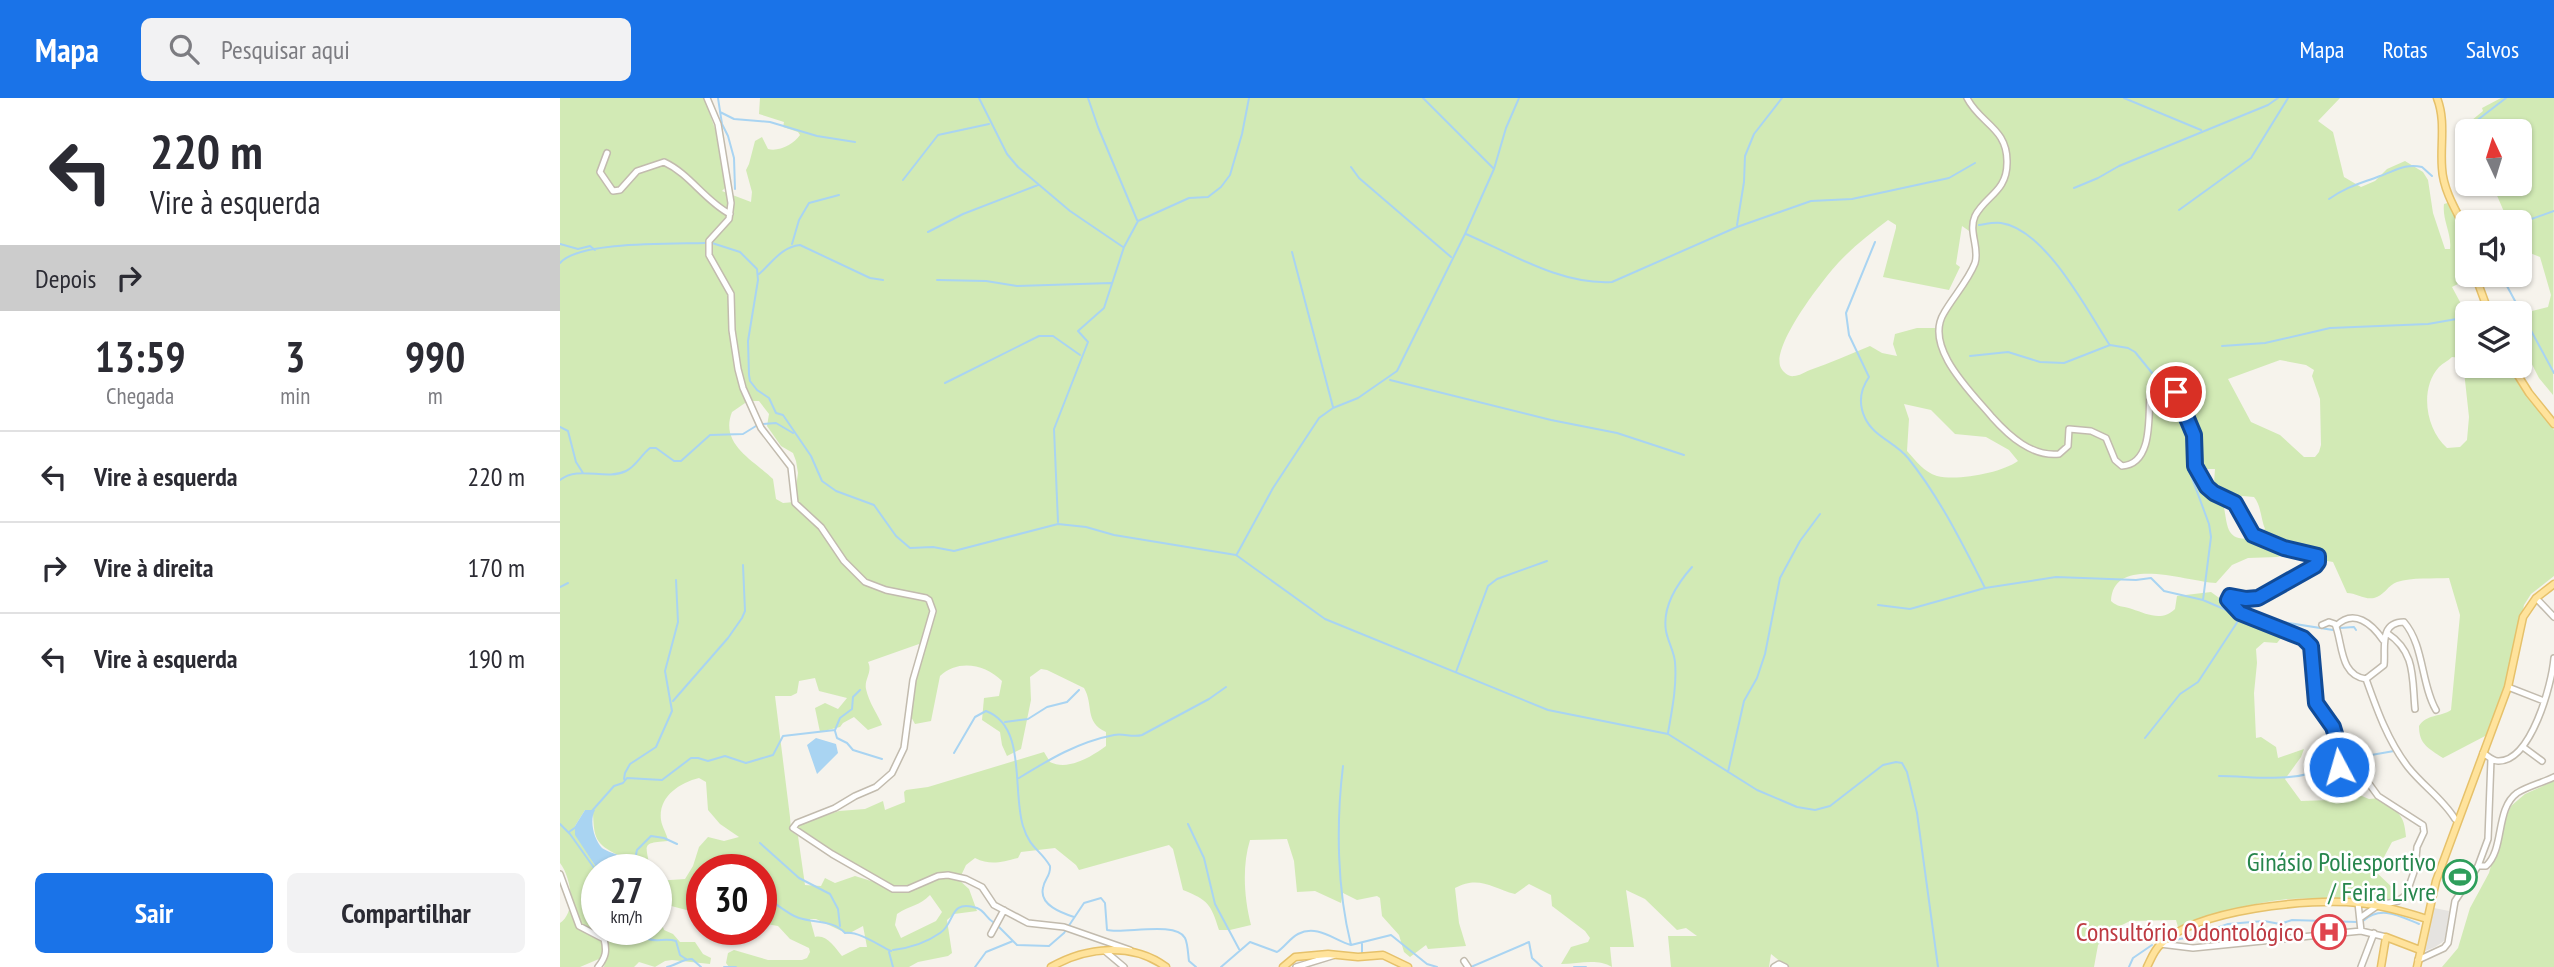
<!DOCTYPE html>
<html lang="pt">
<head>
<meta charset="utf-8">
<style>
	:root { --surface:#fff; --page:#f2f2f3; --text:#2b2b33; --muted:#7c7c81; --line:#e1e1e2; --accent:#1a73e8 }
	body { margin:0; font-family:"PT Sans Narrow",sans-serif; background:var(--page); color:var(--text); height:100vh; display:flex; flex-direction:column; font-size:26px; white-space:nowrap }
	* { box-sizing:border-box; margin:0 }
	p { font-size:23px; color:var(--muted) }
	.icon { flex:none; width:38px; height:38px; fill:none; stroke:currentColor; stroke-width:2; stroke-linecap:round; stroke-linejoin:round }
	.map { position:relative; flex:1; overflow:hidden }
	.panel { display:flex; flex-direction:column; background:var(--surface); width:560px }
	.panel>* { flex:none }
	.top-card { background:#fff; color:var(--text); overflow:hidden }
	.needle { width:46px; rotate:356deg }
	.controls { position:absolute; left:1895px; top:21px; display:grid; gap:14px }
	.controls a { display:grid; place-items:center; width:77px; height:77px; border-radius:10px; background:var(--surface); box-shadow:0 2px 5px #0004; font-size:35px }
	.speed { position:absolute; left:21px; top:756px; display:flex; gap:14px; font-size:35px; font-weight:700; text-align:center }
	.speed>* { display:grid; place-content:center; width:91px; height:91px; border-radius:50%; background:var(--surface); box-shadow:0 2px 5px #0004; line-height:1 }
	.speed small { font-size:18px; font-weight:400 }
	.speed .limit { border:10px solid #d22; background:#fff; color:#111 }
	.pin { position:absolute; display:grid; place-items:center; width:60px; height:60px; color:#fff; margin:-30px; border:4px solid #fff; border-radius:50%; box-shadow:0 2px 7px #0007 }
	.me { position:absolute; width:77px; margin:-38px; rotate:354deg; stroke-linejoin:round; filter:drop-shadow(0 0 5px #0008) }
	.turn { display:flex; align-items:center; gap:24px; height:147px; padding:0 35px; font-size:32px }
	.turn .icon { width:91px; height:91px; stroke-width:2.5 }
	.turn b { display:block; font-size:49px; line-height:60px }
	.then { display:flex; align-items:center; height:66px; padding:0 35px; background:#0003; gap:14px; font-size:26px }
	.eta { display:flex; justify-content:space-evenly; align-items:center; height:119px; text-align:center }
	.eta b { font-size:42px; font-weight:700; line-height:49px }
	.primary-button { display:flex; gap:14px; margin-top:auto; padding:14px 35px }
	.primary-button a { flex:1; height:80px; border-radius:10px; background:var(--accent); color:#fff; font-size:28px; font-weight:700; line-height:80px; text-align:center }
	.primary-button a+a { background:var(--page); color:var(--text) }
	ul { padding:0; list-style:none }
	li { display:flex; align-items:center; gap:21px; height:91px; padding:0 35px; border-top:2px solid var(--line) }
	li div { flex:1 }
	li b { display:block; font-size:26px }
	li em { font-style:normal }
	header { display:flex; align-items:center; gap:42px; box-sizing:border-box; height:98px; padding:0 35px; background:var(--accent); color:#fff }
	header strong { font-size:33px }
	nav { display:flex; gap:38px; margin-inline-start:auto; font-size:24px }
	.search { width:490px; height:63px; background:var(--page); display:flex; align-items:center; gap:18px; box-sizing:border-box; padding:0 24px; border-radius:10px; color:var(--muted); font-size:26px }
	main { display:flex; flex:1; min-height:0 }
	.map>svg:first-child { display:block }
	.green { fill:#d2eab5; fill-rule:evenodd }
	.parking { fill:#e5e3e0 }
	.water { fill:#a9d4f2 }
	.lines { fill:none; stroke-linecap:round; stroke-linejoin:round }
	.stream { stroke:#a9d4f2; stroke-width:2 }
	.minor-casing { stroke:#c2bbae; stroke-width:8 }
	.major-casing { stroke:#e6c16a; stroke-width:9 }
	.minor { stroke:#fff; stroke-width:5 }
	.major { stroke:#ffe39c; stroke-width:6 }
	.route-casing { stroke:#114b97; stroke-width:18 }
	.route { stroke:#1a73e8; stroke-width:12 }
	.labels { text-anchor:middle; stroke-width:5; stroke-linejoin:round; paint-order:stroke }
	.leisure-label { font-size:26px; fill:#27864d; stroke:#fff; text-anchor:end }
	.health-label { font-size:26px; fill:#be3a42; stroke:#fff; text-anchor:end }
</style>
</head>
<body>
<header>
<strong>Mapa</strong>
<div class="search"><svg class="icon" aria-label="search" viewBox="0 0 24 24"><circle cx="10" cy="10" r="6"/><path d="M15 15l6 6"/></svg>Pesquisar aqui</div>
<nav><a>Mapa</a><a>Rotas</a><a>Salvos</a></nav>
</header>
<main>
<section class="panel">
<div class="top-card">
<div class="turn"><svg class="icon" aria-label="left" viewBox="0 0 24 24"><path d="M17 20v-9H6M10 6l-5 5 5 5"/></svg><div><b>220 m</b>Vire à esquerda</div></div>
<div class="then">Depois<svg class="icon" aria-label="right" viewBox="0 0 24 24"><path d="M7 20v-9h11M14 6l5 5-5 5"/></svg></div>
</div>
<div class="eta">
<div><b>13:59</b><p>Chegada</p></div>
<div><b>3</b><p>min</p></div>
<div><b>990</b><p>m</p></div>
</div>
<ul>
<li><svg class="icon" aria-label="left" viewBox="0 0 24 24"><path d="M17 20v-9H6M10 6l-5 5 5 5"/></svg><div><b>Vire à esquerda</b></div><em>220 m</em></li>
<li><svg class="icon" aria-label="right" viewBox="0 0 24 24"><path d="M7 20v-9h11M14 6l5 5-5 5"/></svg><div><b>Vire à direita</b></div><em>170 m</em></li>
<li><svg class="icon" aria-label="left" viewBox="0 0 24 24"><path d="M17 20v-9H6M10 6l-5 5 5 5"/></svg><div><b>Vire à esquerda</b></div><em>190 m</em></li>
</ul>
<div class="primary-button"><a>Sair</a><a>Compartilhar</a></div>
</section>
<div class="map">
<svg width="1994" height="869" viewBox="0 0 1994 869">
	<rect width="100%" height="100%" fill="#f6f3ec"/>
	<path class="green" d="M0 0H144L157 36 166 89 162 93 191 104 192 94 186 72 189 66 195 43 202 39 208 51C219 54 234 46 240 37L238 34 223 29 224 24 199 16 200 0H1780L1758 23 1773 34 1784 79 1801 89 1815 83 1827 71 1845 63 1863 74 1868 82 1873 115 1885 151H1890C1892 136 1882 122 1884 106L1891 104C1906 135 1907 143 1908 177H1910V180L1892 189 1907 217 1908 268H1950L1994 332V478L1971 496 1964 507 1952 570 1927 637 1883 660C1868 650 1859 646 1859 628 1866 616 1881 619 1891 612L1900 517 1889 480C1873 481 1852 479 1837 484 1828 487 1824 498 1814 500 1805 502 1796 495 1787 495L1773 464 1728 456 1717 459 1688 460 1672 467 1656 485C1628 484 1553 456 1551 503 1557 509 1563 508 1572 511 1587 516 1602 524 1615 511L1617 498 1651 494 1673 510 1725 535 1717 545 1704 544 1696 551 1697 565 1694 595 1696 640 1701 639 1716 649 1718 660 1744 651 1741 659 1725 681 1741 703 1771 702 1797 696 1809 701 1820 700C1838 716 1844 714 1846 739L1832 744 1816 774 1835 792 1833 803C1799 808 1763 798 1729 801 1691 804 1654 818 1618 829L1616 822 1570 823 1554 831 1538 847 1534 869H1227L1211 856 1209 869H1111L1108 838H1137L1126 830 1117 832 1085 801 1066 792 1074 849H1050L1052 869C1037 860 1019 866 1001 866L1011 849 1028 844 1030 840 1025 833 992 808 991 797 969 786 955 796C932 790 919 777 895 790L899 825 906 848 868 851 866 847 850 859 844 854 839 837 822 818 820 800 817 798 797 802 783 795 781 805 755 793 737 794 734 763 727 741 690 742C682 768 684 800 691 827L670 832H659C651 806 648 802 623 792L613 751 609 747 519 772 516 767 495 750 461 754 458 760C441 764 431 768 415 760L406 767 399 782 409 791 417 813 394 816 387 822 392 855 388 858 358 864 349 869H169L166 865 168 855 174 852 208 862H242L247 860 250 854 249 850 230 841 218 828 201 825V772H142V819L134 814 96 804V783L125 781 133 768 139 749 148 739 164 743 179 739 160 726 148 712 146 684 139 680C119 685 98 699 101 722 102 729 107 736 108 743 79 745 87 747 90 772H61L58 757C35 746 34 739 33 715L25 712 15 728V735L38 772 37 831H96V821L102 826 104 832 113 836 120 844H135L143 856 151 860 150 866 112 862 105 863 95 869 79 864 74 869H44L46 858 20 869H0V825C17 814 11 779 0 765ZM1328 122 1336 127V130L1323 179 1389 192 1400 169 1396 166 1402 128 1412 135 1415 163 1379 230H1357L1335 236 1333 246 1337 258 1322 255 1310 248C1290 256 1270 265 1250 272 1245 274 1239 278 1234 278 1229 279 1224 275 1221 270 1210 249 1264 180 1279 164 1294 148 1311 135 1328 122ZM1892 259 1902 260 1903 264 1909 319 1907 342 1900 349 1887 350C1866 332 1859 291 1879 269 1883 265 1888 263 1892 259ZM1720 262 1746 267 1754 272 1752 278 1760 301 1761 347 1759 354 1755 359H1744L1720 337 1691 324 1668 281ZM188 303H199L209 316 207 328 221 348 233 355 236 363 238 375 234 404 223 405 216 401 213 381C195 363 159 347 172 314ZM1344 306 1371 312 1395 336 1426 339 1449 352 1458 363C1441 375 1398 383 1377 378 1364 374 1356 363 1347 353L1349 321ZM1633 371H1655L1654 385 1660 396 1694 399C1701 407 1701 422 1705 431L1695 436 1693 440C1664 445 1668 425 1663 405 1651 396 1636 388 1633 371ZM359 546 350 617 355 626 371 623 380 578C398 561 425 566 442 583L439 598 424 600 422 622 440 634 442 647 447 658 461 651 471 602 470 579 481 571 487 572 524 590C534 607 524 624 546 634V648C531 659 508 673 490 664L484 654 368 689 346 692 344 694 345 704 325 712 323 703 305 711 279 713 236 727 243 739 324 787 295 778 275 785 265 780 261 788 245 787 238 738 231 733 230 719 215 598H231L237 595 239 583 255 580 259 593 287 600 278 611 265 605 255 610 260 634 280 629 283 625 294 619 308 632 322 627C317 615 309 605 306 591 304 581 313 574 308 564ZM370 797 382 814 376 823 341 840 335 827 337 816C350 807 360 808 370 797ZM250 821H256L288 836 303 828 307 849H300L282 858C275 850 267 836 255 839Z
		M1941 0H1994L1993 297 1979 280 1960 243V216L1988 209 1991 197 1980 159 1970 155 1960 130V124L1951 116H1945L1932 86H1960V33H1909L1906 27 1923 13 1922 10Z
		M1994 683V869H1882L1898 850 1910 810 1929 775 1941 731 1951 708 1965 696Z"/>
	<path class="parking" d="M1874 810 1889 813 1886 837 1884 843 1875 849 1863 854Z"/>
	<path class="water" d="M256 640 276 646 278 655 257 676 247 647Z
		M25 712H35C29 723 34 741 42 750 46 753 53 755 58 757L61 772H38L15 737V728Z"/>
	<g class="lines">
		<path class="stream" d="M158 0 162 26 168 38 174 60 175 91
			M419 0 447 56 458 69 510 113 563 149
			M528 0 538 29 577 122
			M863 0 934 71
			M1564 0 1641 32
			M160 14 174 21 210 24 257 38 295 44
			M1911 27 1946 0
			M791 69 799 80 891 159
			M343 82 378 37 429 26
			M1514 90 1538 80 1559 68 1708 7 1718 0
			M1769 101C1788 88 1799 86 1820 78 1835 73 1845 65 1862 69L1872 78
			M1619 112 1691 60 1728 0
			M1960 125 1994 113
			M1177 127 1184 84 1185 58 1194 36 1222 0
			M1419 127C1426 126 1434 124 1441 125 1485 131 1527 212 1549 246
			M368 134 403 116 478 87
			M906 136C952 156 1001 187 1052 184L1177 129 1251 103 1292 101 1389 80 1415 65
			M1315 144 1286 215 1289 237 1309 279C1300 292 1298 305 1305 320 1314 339 1335 344 1348 360 1380 400 1402 445 1425 490
			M152 145 180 154 197 171 198 182 188 243 189 277 190 283 197 292 209 300 216 315 223 317 251 358 262 383 276 393 314 407 336 438 350 450 373 449 394 453 498 426 526 429 554 437 676 457 765 521 988 612 1108 636 1197 692 1237 709 1255 712 1270 708 1323 667 1336 664 1342 665 1347 674 1357 715 1378 869
			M0 146 18 151 30 148 35 152
			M232 146 239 122 249 105 279 97
			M732 154 773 309
			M0 165C18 143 115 146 145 145
			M199 176C212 165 221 149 240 147L310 180 323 182
			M1941 177 1994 275
			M377 182 426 183 457 188 551 185
			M1948 211 1957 208
			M1662 248 1705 245 1770 230 1868 226 1908 219
			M1410 258 1448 254 1480 264 1504 265 1550 247 1568 250 1575 254 1601 286
			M830 282 991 322 1057 335 1124 357
			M385 285 479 238H493L520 257
			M203 326 216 325 233 335
			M0 329 8 333 16 364 23 375
			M1629 372 1649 426 1651 439 1643 502
			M0 382C19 367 45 383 66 373 76 368 81 357 90 350H96L114 363H121L150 337 183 336 196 328
			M498 424 494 331 528 244 518 233 544 210 564 149 578 123 629 100 648 99 661 89 670 77 682 36 689 0
			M677 456 713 390 759 320 773 310 798 300 837 273 905 136 934 71 946 30 959 0
			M0 489 8 485
			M1318 507 1350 511 1425 490 1496 479 1576 482 1591 480 1604 493 1643 502 1687 521
			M1703 521 1773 532
			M1780 530 1794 529 1796 532
			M896 574 928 488 937 481 987 463
			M113 603 168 540 182 520 185 513 183 467
			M445 624 468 621 487 609 507 604 519 592
			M275 632 280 620 292 611 293 599 300 592
			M275 633 277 640 287 645 293 652 322 661
			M1108 635C1112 612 1117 588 1115 564 1114 553 1108 544 1106 533 1102 509 1117 486 1132 469
			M1585 640 1620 596 1638 584 1680 520
			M394 655 415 619 426 613C467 628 452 693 463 728 470 751 480 751 490 768 491 778 484 781 483 790 479 807 502 815 514 819
			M1783 662 1834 653
			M783 668C776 726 777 791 791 847
			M1168 674 1184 603 1197 580 1205 556 1220 480 1240 443 1260 416
			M1659 678C1694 678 1734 686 1766 669
			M459 680C490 661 518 644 554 637 564 635 572 640 582 637L649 601 666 589
			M64 681 65 675 70 666 96 649 112 613 105 573 118 524 116 482
			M31 714 54 688 63 685 67 680 102 682 131 660H138L148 663 165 658 186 665 213 657 223 638 275 632
			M0 726 10 736 37 774
			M628 726 644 760 655 806 679 851
			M9 734 16 729
			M200 745 239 780 270 796 278 811 280 828
			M59 772 75 761 77 752 91 738 104 740 117 746
			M201 796C212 802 228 817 239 820 255 825 273 822 285 835 299 833 318 847 331 853
			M1803 823C1821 807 1839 818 1859 826
			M438 828 457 847 489 848 504 835 524 805 541 800 545 805 547 832C564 836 616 823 625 840 628 846 628 857 629 863L636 869
			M78 831C88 850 102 838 116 843L120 857 126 861
			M1614 842 1631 839 1668 826 1704 823 1720 826 1732 822 1797 824
			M333 852C349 850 366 845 380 835 396 825 388 801 417 810 425 813 426 820 433 824
			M329 854 333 869
			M802 855V846
			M107 869C117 867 122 861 132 861L141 869
			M164 869H176
			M415 869 426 854 453 843
			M661 869 690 844 717 854C725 849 730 840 738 836 757 826 774 842 791 847L831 837 867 866 877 869
			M911 869 969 844 972 860 982 869
			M1014 869H1026
			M1569 869 1573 860 1592 847"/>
		<g class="minor-casing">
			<path id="minor" d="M147 0 158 26 171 105 169 121 149 143V157L171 196 172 232 178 271 183 290 201 330 231 369 235 405 261 429 284 463 305 484 326 492 366 500 369 502 373 513 353 582 344 650 332 675 316 689 295 698 275 710 237 725 233 730 272 756 333 791H348L378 778 388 777 406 781 422 789 434 807 468 825 504 829 570 852
				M1407 0C1420 26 1448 30 1447 65 1447 94 1425 98 1415 118 1408 134 1420 150 1415 165 1408 183 1393 199 1384 215 1363 249 1412 295 1432 319 1449 338 1472 359 1499 356L1508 348 1509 331 1531 333 1546 340 1555 362 1562 368C1594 366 1588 316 1590 294L1600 289H1610C1623 299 1633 327 1634 342 1635 353 1632 363 1637 374 1647 397 1658 392 1673 404 1684 411 1682 428 1692 436 1710 451 1738 449 1758 458V464L1755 468 1698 500 1686 501 1670 498 1668 502 1680 515 1748 544 1753 551 1755 600 1775 633V665L1779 669 1802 676 1818 698 1863 727 1864 734 1857 749 1855 771 1846 797 1838 803 1817 808 1800 820
				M47 55 40 74 53 93 60 92 77 73 104 64C130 76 145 103 170 116
				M1976 500 1994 519
				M1762 527 1769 524 1775 526C1783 545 1779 577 1806 581
				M1776 528C1794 510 1812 526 1823 542
				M1827 535C1856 554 1852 580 1855 611
				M1806 581 1824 567C1826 552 1818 524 1844 524 1864 547 1861 586 1876 612
				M1806 581C1817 612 1828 643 1848 669 1863 688 1883 701 1895 721
				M1948 589 1984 603
				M1963 649 1982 663
				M1923 655C1928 658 1932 663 1938 663 1971 664 1992 586 1994 560
				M1918 768H1926C1945 751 1935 711 1957 695 1968 688 1982 685 1994 679
				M0 776 19 828 44 841C47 853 46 859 38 869
				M1798 805 1801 833
				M431 836 444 812
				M1600 846 1633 850 1801 833 1826 839
				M545 853 564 869
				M1858 862 1884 850 1888 845 1895 803 1918 768 1928 741 1931 661
				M904 863 908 869
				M736 869 775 857
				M1214 869 1219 866 1225 869
				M1801 869 1814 835"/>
		</g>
		<g class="major-casing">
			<path id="major" d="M1877 0C1886 23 1880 47 1882 70 1883 93 1898 116 1908 136
				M1915 177 1929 215
				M1952 268 1969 295 1994 326
				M491 869C526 849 572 844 606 869
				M723 869 735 859 768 856 798 859 823 857 848 869
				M1587 869C1591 861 1594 852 1601 846 1637 811 1750 800 1799 805 1822 807 1845 814 1867 821
				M1821 869 1826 839 1860 852
				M1857 869 1876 783 1948 589 1963 519 1976 500 1994 486"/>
		</g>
		<use href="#minor" class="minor"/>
		<use href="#major" class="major"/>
	</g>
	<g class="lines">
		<g class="route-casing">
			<path id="route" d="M1616 294 1634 337 1635 368 1647 389 1654 395 1675 405 1693 437 1724 450 1758 458V464L1755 468 1698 500 1686 501 1670 498 1668 502 1680 515 1743 540 1751 548 1756 605 1773 629 1776 639 1774 663 1779 669"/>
		</g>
		<use href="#route" class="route"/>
	</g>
	<defs>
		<g id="stadium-ring" transform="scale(1.75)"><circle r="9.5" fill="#fff" stroke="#2e9e5b" stroke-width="1.5"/><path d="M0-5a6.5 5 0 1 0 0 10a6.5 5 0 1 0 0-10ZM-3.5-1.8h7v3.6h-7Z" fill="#2e9e5b"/></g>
		<g id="hospital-ring" transform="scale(1.75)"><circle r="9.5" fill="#fff" stroke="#e0444e" stroke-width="1.5"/><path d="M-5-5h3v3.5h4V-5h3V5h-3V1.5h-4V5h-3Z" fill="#e0444e"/></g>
	</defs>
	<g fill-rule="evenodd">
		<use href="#stadium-ring" x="1900" y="779"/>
		<use href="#hospital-ring" x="1769" y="834"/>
	</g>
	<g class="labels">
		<g class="leisure-label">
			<text x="1876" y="773">Ginásio Poliesportivo<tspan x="1876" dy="30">/ Feira Livre</tspan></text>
		</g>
		<g class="health-label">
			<text x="1744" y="843">Consultório Odontológico</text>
		</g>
	</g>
</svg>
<div class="controls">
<a><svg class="needle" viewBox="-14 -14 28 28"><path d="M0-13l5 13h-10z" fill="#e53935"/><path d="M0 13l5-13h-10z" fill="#7c7c81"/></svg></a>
<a><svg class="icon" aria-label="sound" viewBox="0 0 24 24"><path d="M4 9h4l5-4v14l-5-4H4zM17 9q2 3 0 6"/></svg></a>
<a><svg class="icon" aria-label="layers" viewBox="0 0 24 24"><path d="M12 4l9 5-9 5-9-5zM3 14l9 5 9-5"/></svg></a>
</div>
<div class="speed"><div>27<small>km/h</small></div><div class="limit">30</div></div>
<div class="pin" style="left:1616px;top:294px;background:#d93025"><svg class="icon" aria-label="arrive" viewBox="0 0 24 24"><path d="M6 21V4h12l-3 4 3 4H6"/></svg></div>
<svg class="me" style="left:1779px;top:669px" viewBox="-20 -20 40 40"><circle r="17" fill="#1a73e8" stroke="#fff" stroke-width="3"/><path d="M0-11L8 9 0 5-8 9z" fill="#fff"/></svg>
</div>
</main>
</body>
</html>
